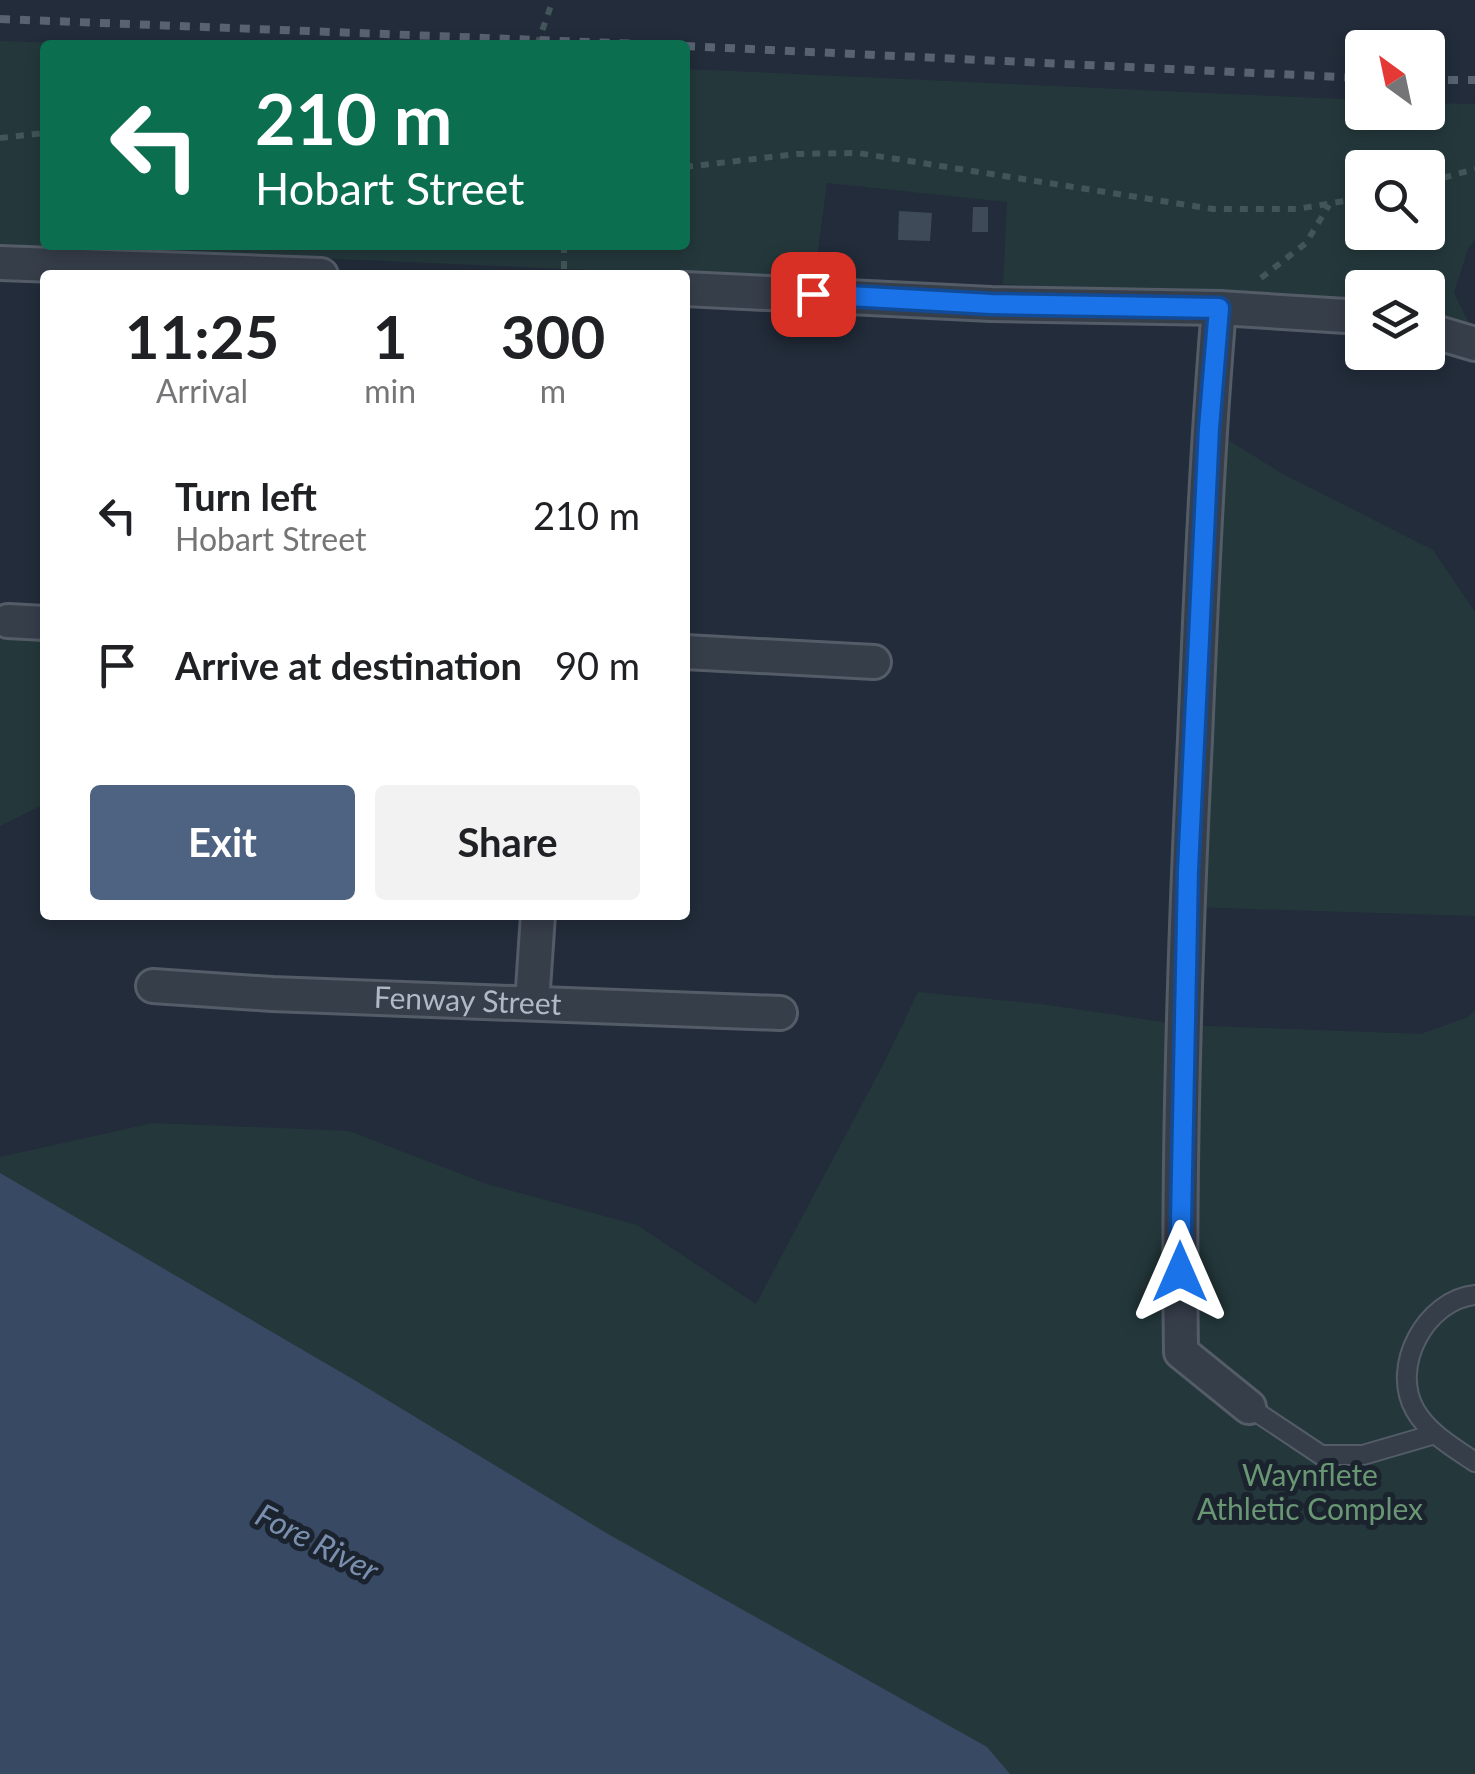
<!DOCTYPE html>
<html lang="en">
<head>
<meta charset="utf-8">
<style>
	:root { --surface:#fff; --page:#f2f2f2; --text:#202124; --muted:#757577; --accent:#4e6282 }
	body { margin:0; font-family:Lato,sans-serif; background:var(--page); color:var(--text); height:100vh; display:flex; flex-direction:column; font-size:38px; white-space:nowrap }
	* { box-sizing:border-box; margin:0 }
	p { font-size:32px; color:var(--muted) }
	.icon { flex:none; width:55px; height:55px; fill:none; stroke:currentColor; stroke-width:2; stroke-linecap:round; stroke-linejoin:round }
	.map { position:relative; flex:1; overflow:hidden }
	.side { position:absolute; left:40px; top:270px; width:650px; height:650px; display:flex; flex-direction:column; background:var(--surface); border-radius:10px; box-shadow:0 5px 15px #0003 }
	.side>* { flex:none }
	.top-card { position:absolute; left:40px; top:40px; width:650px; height:210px; border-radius:10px; box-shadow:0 5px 15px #0003; background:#0b6e4f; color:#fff; overflow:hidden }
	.needle { width:65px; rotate:327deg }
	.controls { position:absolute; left:1345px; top:30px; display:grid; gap:20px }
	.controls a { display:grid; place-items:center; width:100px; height:100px; border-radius:10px; background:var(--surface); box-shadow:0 5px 15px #0003; font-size:50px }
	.pin { position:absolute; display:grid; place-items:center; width:85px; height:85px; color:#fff; margin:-42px; border-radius:20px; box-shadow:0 5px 15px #0006 }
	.me { position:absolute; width:110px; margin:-55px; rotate:0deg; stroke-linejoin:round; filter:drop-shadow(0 0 8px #0008) }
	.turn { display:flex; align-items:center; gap:35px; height:210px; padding:0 50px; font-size:45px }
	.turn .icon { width:130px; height:130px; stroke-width:2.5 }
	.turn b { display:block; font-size:70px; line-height:85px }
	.eta { display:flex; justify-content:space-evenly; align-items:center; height:170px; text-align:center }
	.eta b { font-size:60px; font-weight:700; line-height:70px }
	.action { display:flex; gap:20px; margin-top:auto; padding:20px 50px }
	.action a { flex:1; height:115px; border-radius:10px; background:var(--accent); color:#fff; font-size:40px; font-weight:700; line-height:115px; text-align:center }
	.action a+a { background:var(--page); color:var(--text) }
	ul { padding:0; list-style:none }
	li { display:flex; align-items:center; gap:30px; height:150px; padding:0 50px }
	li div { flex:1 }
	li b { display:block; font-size:38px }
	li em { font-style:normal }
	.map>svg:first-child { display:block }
	.green { fill:#24383b; fill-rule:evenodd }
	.water { fill:#384963 }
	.building { fill:#3f4a59 }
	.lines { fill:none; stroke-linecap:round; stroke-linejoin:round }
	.lane-casing { stroke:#545c68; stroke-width:22 }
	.street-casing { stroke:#545c68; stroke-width:38 }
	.path { stroke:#425558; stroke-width:6; stroke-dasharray:8 8; stroke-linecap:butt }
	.lane { stroke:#363e4a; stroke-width:18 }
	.street { stroke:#363e4a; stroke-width:32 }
	.rail { stroke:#586271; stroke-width:8; stroke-dasharray:10 10; stroke-linecap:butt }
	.route-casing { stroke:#114b97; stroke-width:25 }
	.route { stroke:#1a73e8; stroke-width:18 }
	.labels { text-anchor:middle; stroke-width:10; stroke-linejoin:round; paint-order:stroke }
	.street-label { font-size:30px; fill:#b1b9c6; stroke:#1b232f }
	.park-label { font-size:30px; fill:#699673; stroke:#1b232f }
	.water-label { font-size:32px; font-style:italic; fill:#7a8fad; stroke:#1b232f }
</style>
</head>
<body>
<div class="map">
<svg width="1475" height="1774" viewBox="0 0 1475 1774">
	<rect width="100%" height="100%" fill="#222c3a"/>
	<path class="green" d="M0 41 122 45H45V245H685V69L1362 100V112H1428V103L1475 104V239L1468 249 1454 293 1471 327 1428 315V288H1362V302L1003 284 1007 202 827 183 814 280 0 244ZM1362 168H1428V232H1362Z
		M1209 428 1283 474 1433 550 1475 612V916L1187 907Z
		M0 635 45 637V804L0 826Z
		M918 992 1041 1004 1184 1025 1421 1034 1468 1017 1475 1010V1774H738L0 1320V1157L153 1123 349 1131 487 1184 637 1225 756 1304 885 1061Z"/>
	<path class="water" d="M0 1173 356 1381 608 1534 987 1747 1010 1774H0Z"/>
	<path class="building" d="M973 207H988V232H972Z
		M899 211 932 213 930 241 898 240Z"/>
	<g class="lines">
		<g class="lane-casing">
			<path id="lane" d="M1475 1295C1426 1300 1390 1366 1415 1410 1428 1433 1454 1448 1475 1462
				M1249 1407 1321 1455H1363L1435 1434"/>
		</g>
		<g class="street-casing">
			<g id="street">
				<path d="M0 263 321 275"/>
				<path d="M685 289 991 304 1219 308 1362 317"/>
				<path d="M1219 308C1207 451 1201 595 1195 739 1185 943 1178 1148 1181 1352L1249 1407"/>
				<path d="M1428 330 1475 344"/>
				<path d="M8 621 45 623"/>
				<path d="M685 652 874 662"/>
				<path id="s1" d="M153 986 272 994 780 1013"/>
				<path d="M532 1003 538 915"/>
			</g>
		</g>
		<path class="path" d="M537 45 553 0
			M0 138 45 133
			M685 167 797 154 858 153 1213 209H1297L1362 198
			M1428 182 1475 169
			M564 245V275
			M1261 278 1306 243 1329 205"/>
		<use href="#lane" class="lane"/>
		<use href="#street" class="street"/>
		<path class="rail" d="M0 19 665 45
			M685 46 1362 78
			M1428 80H1475"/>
	</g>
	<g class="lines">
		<g class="route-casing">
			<path id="route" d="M813 294 991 304 1219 308 1209 428 1188 870 1180 1272"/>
		</g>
		<use href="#route" class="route"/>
	</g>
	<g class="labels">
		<g class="street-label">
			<text dy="10" stroke="none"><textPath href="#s1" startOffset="315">Fenway Street</textPath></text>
		</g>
		<g class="park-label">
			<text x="1310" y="1486">Waynflete<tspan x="1310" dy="34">Athletic Complex</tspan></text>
		</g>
		<g class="water-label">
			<text transform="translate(317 1543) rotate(27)" y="11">Fore River</text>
		</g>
	</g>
</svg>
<div class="controls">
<a><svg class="needle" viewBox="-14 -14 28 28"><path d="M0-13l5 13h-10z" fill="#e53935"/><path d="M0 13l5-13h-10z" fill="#757577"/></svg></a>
<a><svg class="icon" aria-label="search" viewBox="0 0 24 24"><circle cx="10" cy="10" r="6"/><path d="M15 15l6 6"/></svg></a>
<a><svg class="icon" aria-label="layers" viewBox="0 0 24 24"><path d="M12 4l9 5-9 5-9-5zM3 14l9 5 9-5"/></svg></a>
</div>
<div class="pin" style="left:813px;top:294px;background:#d93025"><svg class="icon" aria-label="arrive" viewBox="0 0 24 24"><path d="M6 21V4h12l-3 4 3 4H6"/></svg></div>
<svg class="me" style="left:1180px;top:1272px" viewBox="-20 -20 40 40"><path d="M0-17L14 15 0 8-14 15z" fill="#1a73e8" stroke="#fff" stroke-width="4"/></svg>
<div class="top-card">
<div class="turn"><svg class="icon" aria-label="left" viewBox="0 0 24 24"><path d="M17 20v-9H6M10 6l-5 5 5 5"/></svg><div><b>210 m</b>Hobart Street</div></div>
</div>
<section class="side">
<div class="eta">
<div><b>11:25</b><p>Arrival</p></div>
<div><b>1</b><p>min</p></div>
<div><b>300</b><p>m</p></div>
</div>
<ul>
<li><svg class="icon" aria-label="left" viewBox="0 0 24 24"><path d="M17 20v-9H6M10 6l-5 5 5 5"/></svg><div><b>Turn left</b><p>Hobart Street</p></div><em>210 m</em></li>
<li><svg class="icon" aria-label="arrive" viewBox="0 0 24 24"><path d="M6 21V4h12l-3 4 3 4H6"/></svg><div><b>Arrive at destination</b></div><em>90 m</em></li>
</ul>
<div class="action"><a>Exit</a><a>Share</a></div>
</section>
</div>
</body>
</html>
